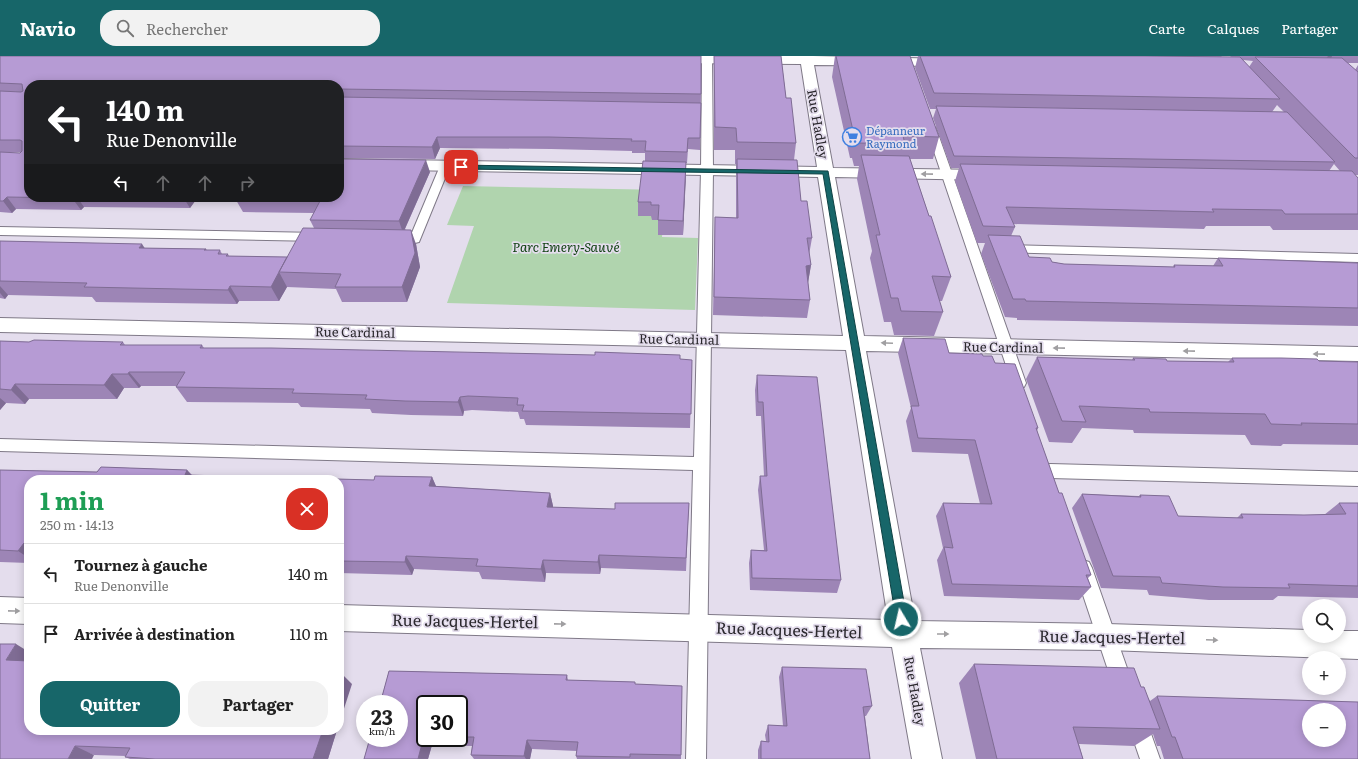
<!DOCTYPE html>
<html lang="fr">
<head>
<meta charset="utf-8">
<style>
	:root { --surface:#fff; --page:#f2f2f2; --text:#222; --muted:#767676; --line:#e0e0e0; --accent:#176669 }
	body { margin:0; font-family:Literata,serif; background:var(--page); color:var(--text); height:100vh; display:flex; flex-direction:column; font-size:15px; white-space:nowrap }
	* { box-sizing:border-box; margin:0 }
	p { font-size:13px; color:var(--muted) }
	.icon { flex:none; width:22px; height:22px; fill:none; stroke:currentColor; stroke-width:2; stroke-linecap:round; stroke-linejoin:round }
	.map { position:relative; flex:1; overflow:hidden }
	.drawer { position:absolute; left:24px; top:419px; width:320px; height:260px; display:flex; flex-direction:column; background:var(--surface); border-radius:16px; box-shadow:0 2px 10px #0003 }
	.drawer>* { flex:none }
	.banner { position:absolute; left:24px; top:24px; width:320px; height:122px; border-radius:16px; box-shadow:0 2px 10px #0003; background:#202124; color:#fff; overflow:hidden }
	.controls { position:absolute; left:1302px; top:543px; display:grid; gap:8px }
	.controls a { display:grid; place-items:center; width:44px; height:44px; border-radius:50%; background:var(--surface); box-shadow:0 2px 10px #0003; font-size:20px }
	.speed { position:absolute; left:356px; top:639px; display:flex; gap:8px; font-size:20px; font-weight:700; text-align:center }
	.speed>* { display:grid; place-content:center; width:52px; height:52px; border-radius:50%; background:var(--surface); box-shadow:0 2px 10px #0003; line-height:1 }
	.speed small { font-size:10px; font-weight:400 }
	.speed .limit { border:2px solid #111; border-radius:6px; background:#fff; color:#111 }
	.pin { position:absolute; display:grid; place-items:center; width:34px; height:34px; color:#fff; margin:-17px; border-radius:8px; box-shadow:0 2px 6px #0006 }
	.me { position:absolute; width:44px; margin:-22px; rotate:351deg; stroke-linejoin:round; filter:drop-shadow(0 0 3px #0008) }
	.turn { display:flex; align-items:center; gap:14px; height:84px; padding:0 16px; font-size:18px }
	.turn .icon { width:52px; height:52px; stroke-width:2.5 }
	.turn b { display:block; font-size:28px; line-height:34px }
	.lanes { display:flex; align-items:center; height:38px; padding:0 16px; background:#0003; justify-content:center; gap:20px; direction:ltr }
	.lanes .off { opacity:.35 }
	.round { display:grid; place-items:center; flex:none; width:42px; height:42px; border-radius:16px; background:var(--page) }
	.overview { display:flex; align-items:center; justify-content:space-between; height:68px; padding:0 16px }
	h1 { font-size:24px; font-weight:700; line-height:30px; color:#1e9e55 }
	.action { display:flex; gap:8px; margin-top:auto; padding:8px 16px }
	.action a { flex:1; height:46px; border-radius:16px; background:var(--accent); color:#fff; font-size:16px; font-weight:700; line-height:46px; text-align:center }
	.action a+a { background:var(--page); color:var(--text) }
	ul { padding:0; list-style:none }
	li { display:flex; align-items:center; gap:12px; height:60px; padding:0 16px; border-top:1px solid var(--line) }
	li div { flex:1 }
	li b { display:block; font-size:15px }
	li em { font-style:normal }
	header { display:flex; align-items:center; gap:24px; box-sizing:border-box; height:56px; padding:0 20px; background:var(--accent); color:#fff }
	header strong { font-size:19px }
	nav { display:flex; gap:22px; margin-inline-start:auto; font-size:14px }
	.search { width:280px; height:36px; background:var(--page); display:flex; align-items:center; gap:10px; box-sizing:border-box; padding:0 14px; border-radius:16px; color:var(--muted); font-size:15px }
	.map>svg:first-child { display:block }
	.green { fill:#b0d4ae }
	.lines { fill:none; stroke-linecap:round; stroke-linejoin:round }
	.service-casing { stroke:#7f7987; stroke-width:2 }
	.minor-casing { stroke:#7f7987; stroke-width:2 }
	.service { fill:#fff; fill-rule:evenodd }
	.minor { fill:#fff; fill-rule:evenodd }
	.wall { fill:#9d85b6; fill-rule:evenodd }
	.shaded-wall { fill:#7f6c94 }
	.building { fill:#b69bd4; stroke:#7f6c94; fill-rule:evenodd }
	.oneway { fill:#a09fa1 }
	.route { fill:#176669; stroke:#0f4244 }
	.labels { text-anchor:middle; stroke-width:3.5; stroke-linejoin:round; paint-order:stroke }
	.far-shop-label { font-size:11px; fill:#366cbe; stroke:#e4dded; text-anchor:start }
	.street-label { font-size:13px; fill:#2b292e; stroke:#e4dded }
	.park-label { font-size:13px; font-style:italic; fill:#0f4111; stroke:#e4dded }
	.near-street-label { font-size:16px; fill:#2b292e; stroke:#e4dded }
</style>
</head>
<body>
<header>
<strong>Navio</strong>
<div class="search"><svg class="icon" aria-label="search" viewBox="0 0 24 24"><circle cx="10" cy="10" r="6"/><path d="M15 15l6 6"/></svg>Rechercher</div>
<nav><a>Carte</a><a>Calques</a><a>Partager</a></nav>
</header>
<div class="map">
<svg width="1358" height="703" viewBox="0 0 1358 703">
	<rect width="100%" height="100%" fill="#e4dded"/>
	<path class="green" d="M463 130 666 134 662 181 698 182 695 254 447 247 474 170 447 169Z"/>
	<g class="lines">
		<g class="service-casing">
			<path id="service" d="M702 0H712L713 114 706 703H686L693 414 0 395V383L694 401 701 114Z
				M931 69 936 72 1026 327 1024 331 1019 332 1014 331 1012 327 926 72Z
				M445 107 450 110 419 186 415 187 389 185 387 182 389 179H411L440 110Z
				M0 171 319 177 323 178 325 181 323 184 319 185 0 179Z
				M1006 189 1358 198V206L1002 196 1000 193 1002 190Z
				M1050 408 1358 416V430L1050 422 1044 420 1042 415 1044 410Z
				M1083 504 1089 506 1092 512 1134 632 1131 639 1124 642 1117 639 1114 632 1074 512 1077 506Z
				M1137 655 1144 658 1160 703H1140L1127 665 1130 658Z"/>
		</g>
		<g class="minor-casing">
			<path id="minor" d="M668 0H813L952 3 954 6 952 9 947 10 814 9 833 112 987 114 993 116 995 119 993 122 987 124 835 121 864 280 1358 291V305L866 295 915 565 1107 568 1309 574V580H1339V575H1358V603L1107 594 920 592 942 703H912L892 591 339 575V549L888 564 846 294 0 276V262L843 280 818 121 339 113V103L817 111 801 8 672 7 667 6 665 3Z
				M0 541 29 542V568L0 567Z"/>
		</g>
		<use href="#service" class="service"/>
		<use href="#minor" class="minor"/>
	</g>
	<path class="wall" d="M0 0 701 38 700 94 688 93 687 107H686L683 179H658V164H652L651 160H638V146L645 105V97H632V95L551 93 440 92 435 103 339 102V29H29V141H198L190 152 84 151 81 154 16 153 12 157 0 156V96L20 97 22 96H0Z
		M714 0H781L786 42 796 87 794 104 801 145 812 182 809 199 811 209 808 226 810 244 807 262 713 259 715 161 736 162V108H735V94H714Z
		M835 0H910L939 81 933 103H910L929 160 951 221 942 245H939L943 256 934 280 894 279 891 266H884L870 202 872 195 857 123 859 110H854L852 102H850L832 21Z
		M918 0H1222L1221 1H1231L1230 0H1358V7H1347L1355 14 1358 9V119H1355L1358 122V174H1273L1270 170H1206L1204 173 1013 168 1015 171 1011 180 1029 201 1052 206 1064 208 1173 211 1174 209 1213 210 1218 202 1358 207V270L1017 264V262L1005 261 981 198 985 187H977L955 125 959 112H951L933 62 936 53H930L915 12ZM1243 4 1253 5 1249 11ZM1277 49 1284 56H1272ZM1334 108 1340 115H1329Z
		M430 116 405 173 416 188 420 211 407 246H342L336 233 287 231 279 245H239L237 248 96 246 92 241 8 239 5 243 0 242V185L144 192 206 193 207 194H220L222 198H228L229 200 287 201 314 172 310 164 314 157 243 156 236 144Z
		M903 282 949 297 983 300 995 307 1038 372 1037 375 1059 437 1091 519 1088 522 1091 531 1079 544 944 540 937 504 943 492 936 460 943 447 980 448 968 398 912 396 906 365 911 352 898 297Z
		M0 285 29 286H123L125 289H202L204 292 692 304 690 372 526 369 524 363H520L518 356 472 354 464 355 463 360 411 359 372 357 370 353 301 351 298 347 187 346 176 331 177 330H141L139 332H124L117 343H29L25 348 6 347 0 354Z
		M1037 301 1132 304 1133 302 1167 305 1228 306 1232 302 1319 305 1358 306V389L1283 388 1281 390 1251 389 1245 379 1134 377 1133 374 1082 372 1072 387 1049 386 1026 323Z
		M757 319 841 524 837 537 750 534 749 507 751 494H764L758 434 760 420H764L761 360H756L755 334Z
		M101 411 187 414 192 419 374 424 375 420 432 421 436 430 550 437 553 450V452L615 453V447H689L686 515 601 512 600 518 546 517 545 526 482 523 479 516 414 513 412 519 339 517V424H29V507L0 506V414L97 416Z
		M1082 438 1139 440 1140 439 1178 460 1237 462 1241 458 1304 459H1324L1339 447H1358V542L1278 540 1273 544H1209L1149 539 1147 534 1101 532 1072 452Z
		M974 608 1141 631 1150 645 1157 640 1358 703H1164L1160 690H1157L1153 678 1134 690 1079 688 1083 703H976L959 627Z
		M782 611 872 650 866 660H865L870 703H758V694L761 685H766L765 679 768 669 783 670 779 621Z
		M389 615 567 619 568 624 635 626V628L682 630 681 703H577L576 700 577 695 532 693 530 703H474L471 699 472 690 432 689 428 703H364L370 682H399V648H380ZM425 648H459V682H425Z
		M29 674H337L328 703H130L125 701 126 700 94 699Z"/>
	<path class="shaded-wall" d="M1328 0H1332L1331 3 1324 5Z
		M270 25 272 29H268Z
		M437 81 440 92 435 103 432 91Z
		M426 104 430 116 403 177 399 165Z
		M686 106V120L683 179V165Z
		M7 141 16 153 12 157 3 145Z
		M73 141H77L84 151 81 154 72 142Z
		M183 141H198L190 152Z
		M411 174 416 188 420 211 407 246 402 231Z
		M142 188 152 203 139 192Z
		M811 209 808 227 806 210Z
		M279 216 287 231 279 245 271 231Z
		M0 230 8 239 5 243 0 237Z
		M230 230 239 245 237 248 228 234Z
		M129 316 141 330 139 332 128 318Z
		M112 318 124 332 117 343 104 329Z
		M15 328 29 343 25 348 11 334Z
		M460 341 464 355 463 360 458 346Z
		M0 342 6 347 0 354Z
		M187 414 196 424 185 419Z
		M432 421 438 435 429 430Z
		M550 437 553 450 551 465 547 451Z
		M24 487 29 491V502L18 495Z
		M599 499 601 512 600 518 598 506Z
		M406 500 414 513 412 519 405 506Z
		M543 504 546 517 545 526 541 513Z
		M16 588 29 596V609L6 604Z
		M342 618 352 628 339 668V627Z
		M323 674H337L328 703H313Z
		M424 680 432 689 428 703H418Z
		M527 684 532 693 530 703H526L524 700Z
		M75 690 94 699 92 703H68Z"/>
	<path class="building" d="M0 0H701V38L339 33V29H276L270 25 268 29H29V141H73L72 142 7 141 3 145H0V96L20 97 22 95V85L20 84H0V35L21 36 23 35 22 28 0 27Z
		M714 0H781L786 42H791L796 87 737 86 736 72 715 71Z
		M836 0H910L939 81 903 80 905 88 858 87 857 79H854Z
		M920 0H1145L1240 1 1280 43 934 37Z
		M1255 1 1342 2 1358 16V102H1355Z
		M339 41 701 47 700 82H688L687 96 645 95 646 85H631L632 83 549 81H437L432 91 339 90Z
		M936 50 1287 56 1335 106 954 100Z
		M861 99 909 100 929 160H931L951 221 932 220 943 256 901 255 898 242H891L876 179H880Z
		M339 103 426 104 399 165 310 164 320 145 236 144 238 141H339Z
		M737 103 797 104 801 145H807L812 182H807L811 209 806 210 810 244 714 241 715 161 738 162Z
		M643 105 686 106 683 165 658 164 659 149H651V146H638Z
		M960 108 1352 115 1358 122V158H1285L1282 154 1212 153 1214 156 1006 151 1015 171 983 170Z
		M303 172 411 174 415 197 402 231H335L341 218 279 216Z
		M988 179 1020 180 1029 201 1050 202 1052 206 1064 208 1175 211 1174 209 1223 210 1218 202 1358 207V252L1026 245 1025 243H1013Z
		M0 185 142 188 139 192 206 193 204 194H220L218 198H228L226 200 287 201 271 231 230 230 228 234 84 231 87 227 0 225Z
		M903 282 945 283 949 297 982 298 983 300H992L995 307 1015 308 1038 372H1036L1059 437H1062L1091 519H1086L1091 531 952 528 944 491 953 492 943 447 992 448 975 384 918 382 911 350H919Z
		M34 284 123 286 120 289H202L200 292H271L595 299V296L680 299V303L692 304 691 358 522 355 524 349H517L518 342 468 340 460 341 458 346 405 345 365 343 367 339 292 337 294 333 176 331 185 316H129L128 318H112L104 329 15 328 11 334 0 333V285L29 286Z
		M1037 301 1135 304 1133 302 1166 303 1167 305 1234 306 1232 302H1281L1317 303 1319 305 1358 306V368L1301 367 1302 369 1271 368 1265 358 1150 356 1149 353 1079 350 1086 366 1062 365Z
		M757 319 817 321 841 524 752 522 751 494 767 495 760 420H767L763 346H758Z
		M101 411 187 414 185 419 374 424 375 420 432 421 429 430 550 437 547 451 615 453V447H689L686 502 599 499 598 506 543 504 541 513 476 510 478 503 406 500 405 506 339 505V424H29V487H24L18 495 0 494V414L97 416Z
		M1082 438 1141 441 1140 439 1169 440 1178 460 1243 462 1241 458 1304 459 1346 458 1339 447H1358V530L1288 528 1290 532 1223 531 1162 527 1160 521 1113 520Z
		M0 588H16L6 604 29 605V674H323L313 703H155L125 701 130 692 75 690 68 703H0Z
		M974 608 1134 612 1141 631H1144L1160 673 1073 671 1083 703H997Z
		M782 611 866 613 872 650 863 651 870 703H761V685L769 686 768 669 787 670Z
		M389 615 567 619 566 624 635 626V628L682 630 681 699 630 698V701L576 700 578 686 527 684 524 700 471 699 474 681H459V648H425V680H424L418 703H364L370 682H399V648H380Z
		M339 617 342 618 339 627Z
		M1157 640 1358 646V703H1183L1175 681H1172ZM1309 654H1339V684H1309Z"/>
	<defs><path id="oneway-solid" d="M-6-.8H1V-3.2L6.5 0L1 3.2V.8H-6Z"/></defs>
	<g class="oneway">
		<use href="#oneway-solid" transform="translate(927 118) rotate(-179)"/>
		<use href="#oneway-solid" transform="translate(887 287) rotate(-178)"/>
		<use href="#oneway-solid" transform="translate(1059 292) rotate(-179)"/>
		<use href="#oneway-solid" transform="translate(1189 295) rotate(-179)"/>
		<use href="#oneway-solid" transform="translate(1319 298) rotate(-179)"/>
		<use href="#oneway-solid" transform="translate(14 555) rotate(1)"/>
		<use href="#oneway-solid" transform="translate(560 568) rotate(1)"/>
		<use href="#oneway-solid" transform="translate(943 578)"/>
		<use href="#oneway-solid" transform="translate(1212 584) rotate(2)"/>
	</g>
	<path class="route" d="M458 109 828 115 907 563 905 566 901 568 897 566 896 563 823 118 461 113 457 111Z"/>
	<defs>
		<g id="supermarket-ring" transform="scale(1)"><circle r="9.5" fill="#e4dded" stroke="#3f7fe0" stroke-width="1.5"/><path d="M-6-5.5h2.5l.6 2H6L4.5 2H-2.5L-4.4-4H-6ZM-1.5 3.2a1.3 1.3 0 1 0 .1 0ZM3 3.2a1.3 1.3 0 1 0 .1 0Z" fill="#3f7fe0"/></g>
	</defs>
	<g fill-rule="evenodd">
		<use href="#supermarket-ring" x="852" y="81"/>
	</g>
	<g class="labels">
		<g class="far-shop-label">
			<text x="866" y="79">Dépanneur<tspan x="866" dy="13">Raymond</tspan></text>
		</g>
		<g class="street-label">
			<text transform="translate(818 68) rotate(80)" y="5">Rue Hadley</text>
			<text transform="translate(355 276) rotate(1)" y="5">Rue Cardinal</text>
			<text transform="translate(679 283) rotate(1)" y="5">Rue Cardinal</text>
			<text transform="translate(1003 291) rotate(1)" y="5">Rue Cardinal</text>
			<text transform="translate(915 635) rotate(80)" y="5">Rue Hadley</text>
		</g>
		<g class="park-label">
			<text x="566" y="196">Parc Emery-Sauvé</text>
		</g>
		<g class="near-street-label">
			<text transform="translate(465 565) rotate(1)" y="6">Rue Jacques-Hertel</text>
			<text transform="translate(789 574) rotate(2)" y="6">Rue Jacques-Hertel</text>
			<text transform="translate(1112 581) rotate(1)" y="6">Rue Jacques-Hertel</text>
		</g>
	</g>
</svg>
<div class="controls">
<a><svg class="icon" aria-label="search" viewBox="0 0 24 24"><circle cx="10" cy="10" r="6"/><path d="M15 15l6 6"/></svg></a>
<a>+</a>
<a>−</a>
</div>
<div class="speed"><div>23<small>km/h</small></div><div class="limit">30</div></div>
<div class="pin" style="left:461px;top:111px;background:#d93025"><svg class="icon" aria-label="arrive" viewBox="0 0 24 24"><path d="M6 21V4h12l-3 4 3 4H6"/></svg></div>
<svg class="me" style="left:901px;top:563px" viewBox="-20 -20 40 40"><circle r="17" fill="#176669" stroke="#fff" stroke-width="3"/><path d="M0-11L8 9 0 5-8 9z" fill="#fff"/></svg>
<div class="banner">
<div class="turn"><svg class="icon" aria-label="left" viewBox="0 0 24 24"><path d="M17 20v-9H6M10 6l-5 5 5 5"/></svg><div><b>140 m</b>Rue Denonville</div></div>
<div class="lanes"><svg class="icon" aria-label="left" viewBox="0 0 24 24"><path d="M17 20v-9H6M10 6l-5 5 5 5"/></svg><svg class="icon off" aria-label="ahead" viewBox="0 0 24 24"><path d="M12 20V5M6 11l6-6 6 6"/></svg><svg class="icon off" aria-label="ahead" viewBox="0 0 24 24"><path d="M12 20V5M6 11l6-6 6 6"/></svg><svg class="icon off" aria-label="right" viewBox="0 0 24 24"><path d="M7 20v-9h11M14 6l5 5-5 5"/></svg></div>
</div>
<section class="drawer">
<div class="overview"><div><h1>1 min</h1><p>250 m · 14:13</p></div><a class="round" style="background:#d93025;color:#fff"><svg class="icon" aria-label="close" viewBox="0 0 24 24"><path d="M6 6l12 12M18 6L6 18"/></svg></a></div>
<ul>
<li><svg class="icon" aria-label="left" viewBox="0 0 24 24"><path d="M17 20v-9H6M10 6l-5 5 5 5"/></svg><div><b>Tournez à gauche</b><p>Rue Denonville</p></div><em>140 m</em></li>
<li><svg class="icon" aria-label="arrive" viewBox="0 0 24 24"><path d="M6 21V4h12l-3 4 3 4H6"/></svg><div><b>Arrivée à destination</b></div><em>110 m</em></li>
</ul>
<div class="action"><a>Quitter</a><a>Partager</a></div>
</section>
</div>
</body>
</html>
